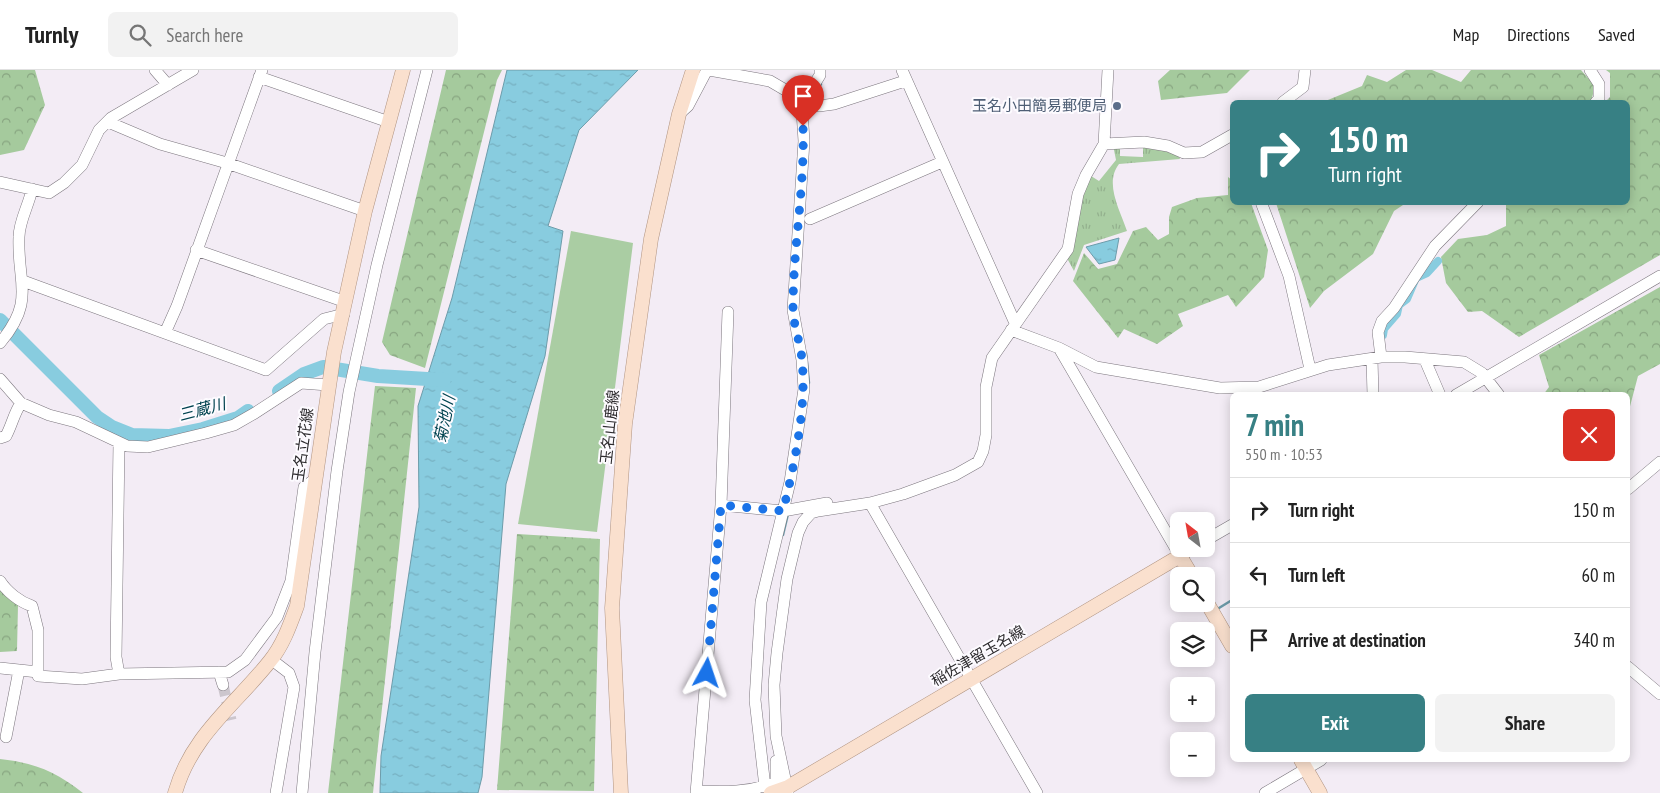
<!DOCTYPE html>
<html lang="en">
<head>
<meta charset="utf-8">
<style>
	:root { --surface:#fff; --page:#f2f2f2; --text:#222; --muted:#767676; --line:#e0e0e0; --accent:#378084 }
	body { margin:0; font-family:"PT Sans Narrow","Noto Sans JP",sans-serif; background:var(--page); color:var(--text); height:100vh; display:flex; flex-direction:column; font-size:19px; white-space:nowrap }
	* { box-sizing:border-box; margin:0 }
	p { font-size:16px; color:var(--muted) }
	.icon { flex:none; width:28px; height:28px; fill:none; stroke:currentColor; stroke-width:2; stroke-linecap:round; stroke-linejoin:round }
	.map { position:relative; flex:1; overflow:hidden }
	.panel { position:absolute; left:1230px; top:322px; width:400px; height:370px; display:flex; flex-direction:column; background:var(--surface); border-radius:8px; box-shadow:0 2px 12px #0003 }
	.panel>* { flex:none }
	.guide { position:absolute; left:1230px; top:30px; width:400px; height:105px; border-radius:8px; box-shadow:0 2px 12px #0003; background:#378084; color:#fff; overflow:hidden }
	.needle { width:32px; rotate:329deg }
	.fabs { position:absolute; left:1170px; top:442px; display:grid; gap:10px }
	.fabs a { display:grid; place-items:center; width:45px; height:45px; border-radius:8px; background:var(--surface); box-shadow:0 2px 12px #0003; font-size:25px }
	.pin { position:absolute; display:grid; place-items:center; width:42px; height:42px; color:#fff; margin:-51px -21px; border-radius:50% 50% 50% 0; rotate:-45deg; box-shadow:0 0 5px #0007 }
	.pin .icon { rotate:45deg }
	.me { position:absolute; width:55px; margin:-28px; rotate:5deg; stroke-linejoin:round; filter:drop-shadow(0 0 4px #0008) }
	.turn { display:flex; align-items:center; gap:18px; height:105px; padding:0 15px; font-size:22px }
	.turn .icon { width:65px; height:65px; stroke-width:2.5 }
	.turn b { display:block; font-size:35px; line-height:42px }
	.round { display:grid; place-items:center; flex:none; width:52px; height:52px; border-radius:8px; background:var(--page) }
	.head { display:flex; align-items:center; justify-content:space-between; height:85px; padding:0 15px }
	h1 { font-size:30px; font-weight:600; line-height:38px; color:var(--accent) }
	.cta { display:flex; gap:10px; margin-top:auto; padding:10px 15px }
	.cta a { flex:1; height:58px; border-radius:8px; background:var(--accent); color:#fff; font-size:20px; font-weight:600; line-height:58px; text-align:center }
	.cta a+a { background:var(--page); color:var(--text) }
	ul { padding:0; list-style:none }
	li { display:flex; align-items:center; gap:15px; height:65px; padding:0 15px; border-top:1px solid var(--line) }
	li div { flex:1 }
	li b { display:block; font-size:19px }
	li em { font-style:normal }
	header { display:flex; align-items:center; gap:30px; box-sizing:border-box; height:70px; padding:0 25px; background:var(--surface); border-bottom:1px solid var(--line) }
	header strong { font-size:24px }
	nav { display:flex; gap:28px; margin-inline-start:auto; font-size:18px }
	.search { width:350px; height:45px; background:var(--page); display:flex; align-items:center; gap:12px; box-sizing:border-box; padding:0 18px; border-radius:8px; color:var(--muted); font-size:19px }
	.map>svg:first-child { display:block }
	.grass { fill:#aacda3 }
	.forest { fill:url(#forest-crowns) }
	.park { fill:url(#park-tufts) }
	.water { fill:url(#water-ripples); stroke:#6d9caa }
	.lines { fill:none; stroke-linecap:round; stroke-linejoin:round }
	.stream { stroke:#6d9caa; stroke-width:2.5 }
	.canal { stroke:#88ccdf; stroke-width:8 }
	.river { stroke:#88ccdf; stroke-width:14 }
	.minor-tunnel { stroke:#ccc6cd; stroke-width:11; stroke-dasharray:11 5.5; stroke-linecap:butt }
	.minor-casing { stroke:#7c767e; stroke-width:12 }
	.major-casing { stroke:#b09482; stroke-width:15 }
	.minor { stroke:#fff; stroke-width:11 }
	.major { stroke:#fae0ce; stroke-width:14 }
	.route { stroke:#1a73e8; stroke-width:9; stroke-dasharray:0 16.2 }
	.service-dot { fill:#5c6f8a; stroke:#fdfbff; stroke-width:2 }
	.labels { text-anchor:middle; stroke-width:4; stroke-linejoin:round; paint-order:stroke }
	.service-label { font-size:15px; fill:#4e5e75; stroke:#fdfbff; text-anchor:end }
	.street-label { font-size:15px; fill:#2e2c2f; stroke:#fdfbff }
	.water-label { font-size:16px; font-style:italic; fill:#014350; stroke:#fdfbff }
</style>
</head>
<body>
<header>
<strong>Turnly</strong>
<div class="search"><svg class="icon" aria-label="search" viewBox="0 0 24 24"><circle cx="10" cy="10" r="6"/><path d="M15 15l6 6"/></svg>Search here</div>
<nav><a>Map</a><a>Directions</a><a>Saved</a></nav>
</header>
<div class="map">
<svg width="1660" height="723" viewBox="0 0 1660 723">
	<defs>
		<pattern id="forest-crowns" width="20" height="18" patternUnits="userSpaceOnUse" patternTransform="scale(1.25)"><rect width="20" height="18" fill="#a5ca9d"/><path d="M2 6a3 3 0 1 1 6 0M12 15a3 3 0 1 1 6 0" fill="none" stroke="#87a480"/></pattern>
		<pattern id="park-tufts" width="24" height="20" patternUnits="userSpaceOnUse" patternTransform="scale(1.25)"><rect width="24" height="20" fill="#aacda3"/><path d="M3 7l-1-3M5 7V3M7 7l1-3M15 17l-1-3M17 17v-4M19 17l1-3" fill="none" stroke="#93b08d"/></pattern>
		<pattern id="water-ripples" width="26" height="14" patternUnits="userSpaceOnUse" patternTransform="scale(1.25)"><rect width="26" height="14" fill="#88ccdf"/><path d="M2 4q2-2 4 0t4 0M15 11q2-2 4 0t4 0" fill="none" stroke="#76afc0"/></pattern>
	</defs>
	<rect width="100%" height="100%" fill="#f3ecf5"/>
	<path class="grass" d="M571 161 633 173 597 462 518 454Z"/>
	<path class="forest" d="M0 0H35L45 35 24 80 0 85Z
		M446 0H502L497 10 425 298 390 285 382 272Z
		M1170 0H1250L1227 23 1161 30 1158 11Z
		M1406 0H1432L1461 12 1471 0H1581L1595 16 1591 32H1323L1362 16 1367 5 1387 12Z
		M1606 0H1660V185L1519 267 1482 241 1468 242 1446 213 1441 187 1458 169 1487 165 1506 156V135L1510 133 1628 132V32H1605L1610 27V3Z
		M1228 107 1232 110V132L1251 133 1268 180 1264 207 1236 237 1228 225 1178 244 1183 256 1157 274 1124 259 1118 268 1073 211 1084 183 1098 199 1117 194 1133 161 1146 157 1158 170 1169 164V147L1172 137 1197 128 1228 125Z
		M1276 133V132L1406 133 1394 141 1373 184 1324 221 1310 238Z
		M1660 217V294L1638 306 1628 344V325H1543L1549 317 1539 285Z
		M375 316 416 318 373 723H328Z
		M517 464 600 469 594 721 497 720Z
		M0 517 18 535 17 581 0 582Z
		M0 689C35 693 55 701 83 723H0Z"/>
	<path class="park" d="M1113 75 1120 76V86L1143 87V76L1178 84 1180 89 1119 94C1104 113 1120 140 1127 161L1084 175 1074 201 1068 190V184L1082 123 1091 106 1099 111 1116 90Z"/>
	<path class="water" d="M507 0H638L579 60 548 156 563 161 545 286 506 414 482 707 478 723H380L381 686 419 437 418 336 452 228Z
		M1119 168 1115 190 1099 194 1086 177Z"/>
	<g class="lines">
		<path class="stream" d="M812 31 821 14
			M806 283 809 313
			M783 465 788 444
			M1219 538 1232 530"/>
		<path class="canal" d="M1383 265 1384 259 1397 244 1399 235 1407 229 1416 208 1427 203 1438 191"/>
		<path class="river" d="M0 250 97 347 112 357 132 365 169 366 203 359 238 348 248 341
			M279 321 304 304 323 297 378 306 444 310"/>
		<path class="minor-tunnel" d="M223 615 231 650"/>
		<g class="minor-casing">
			<path id="minor" d="M155 0 168 15
				M709 0 770 11 804 31 819 36 834 34 905 11
				M902 0 1015 253
				M1590 0 1599 14V29L1596 32
				M259 7 389 52
				M1283 32 1303 17 1305 0
				M679 44 688 36 707 0
				M108 52 160 74 227 93 365 141
				M1104 74 1144 72 1168 76 1184 83 1202 82 1232 65
				M0 112 49 123 64 113 82 95 99 60 111 48 193 0
				M1261 132 1289 206 1310 299
				M810 149 942 92
				M196 180 346 232
				M23 211 266 300 324 249 344 244
				M1011 260 1059 278 1096 297 1220 318 1259 317 1328 295 1381 287H1405L1464 292 1482 303 1499 325
				M165 263 177 236 262 0
				M0 273C36 230 17 214 19 167 19 151 29 135 32 119
				M1059 278 1180 486 1192 479
				M1381 287 1378 262 1382 251 1394 238 1435 176 1478 132
				M1372 289 1373 325
				M1425 290 1440 325
				M0 309 21 333 49 345 76 352 127 376 148 377 206 363 234 355 255 343 301 313 328 315
				M1456 325 1660 206
				M0 368 6 366C12 355 14 343 21 333
				M1628 419 1660 392
				M870 433 1037 723
				M721 435 783 441 827 433
				M1206 470 1232 455
				M0 511C7 522 20 532 32 536L38 560V606L82 609 119 604 228 602 245 590 277 547 291 511 304 417 314 410
				M272 590 289 603 294 617 276 723
				M1628 597 1660 624
				M0 598 38 602
				M219 602 223 615
				M119 604 116 587 119 373
				M6 667 19 600
				M765 717 755 630 761 532 790 412 804 319 802 290 793 240 804 71 802 41 804 31 820 5V0
				M696 721C724 722 749 723 776 712V691
				M302 723 315 582 337 401 349 322 377 195 427 0
				M696 723 721 435 728 242
				M788 723 776 666 774 615 777 583 787 509 798 463 803 452 811 443 818 441 870 433 903 424 955 405 978 392 983 381 986 365V317L992 288 1068 179 1078 124 1086 105 1104 74 1108 0
				M1265 723 1321 690"/>
		</g>
		<g class="major-casing">
			<path id="major" d="M1206 531 1232 576
				M1301 690 1320 723
				M175 723C191 666 235 635 270 591 283 575 290 555 297 536L334 282 365 141 403 0
				M621 723 612 538 625 354 651 169 679 44 693 0
				M771 723 788 717 1180 486 1192 506"/>
		</g>
		<use href="#minor" class="minor"/>
		<use href="#major" class="major"/>
	</g>
	<g class="lines">
		<path class="route" d="M707 603 721 435 783 441C794 397 807 336 802 291 801 273 793 256 793 238 793 178 805 117 803 56"/>
	</g>
	<circle class="service-dot" cx="1117" cy="36" r="5"/>
	<g class="labels">
		<g class="service-label">
			<text x="1107" y="41">玉名小田簡易郵便局</text>
		</g>
		<g class="street-label">
			<text transform="translate(610 357) rotate(-84)" y="5">玉名山鹿線</text>
			<text transform="translate(303 375) rotate(-82)" y="5">玉名立花線</text>
			<text transform="translate(978 586) rotate(-30)" y="5">稲佐津留玉名線</text>
		</g>
		<g class="water-label">
			<text transform="translate(202 339) rotate(-15)" y="6">三蔵川</text>
			<text transform="translate(444 349) rotate(-78)" y="6">菊池川</text>
		</g>
	</g>
</svg>
<div class="fabs">
<a><svg class="needle" viewBox="-14 -14 28 28"><path d="M0-13l5 13h-10z" fill="#e53935"/><path d="M0 13l5-13h-10z" fill="#767676"/></svg></a>
<a><svg class="icon" aria-label="search" viewBox="0 0 24 24"><circle cx="10" cy="10" r="6"/><path d="M15 15l6 6"/></svg></a>
<a><svg class="icon" aria-label="layers" viewBox="0 0 24 24"><path d="M12 4l9 5-9 5-9-5zM3 14l9 5 9-5"/></svg></a>
<a>+</a>
<a>−</a>
</div>
<div class="pin" style="left:803px;top:56px;background:#d93025"><svg class="icon" aria-label="arrive" viewBox="0 0 24 24"><path d="M6 21V4h12l-3 4 3 4H6"/></svg></div>
<svg class="me" style="left:707px;top:603px" viewBox="-20 -20 40 40"><path d="M0-17L14 15 0 8-14 15z" fill="#1a73e8" stroke="#fff" stroke-width="4"/></svg>
<div class="guide">
<div class="turn"><svg class="icon" aria-label="right" viewBox="0 0 24 24"><path d="M7 20v-9h11M14 6l5 5-5 5"/></svg><div><b>150 m</b>Turn right</div></div>
</div>
<section class="panel">
<div class="head"><div><h1>7 min</h1><p>550 m · 10:53</p></div><a class="round" style="background:#d93025;color:#fff"><svg class="icon" aria-label="close" viewBox="0 0 24 24"><path d="M6 6l12 12M18 6L6 18"/></svg></a></div>
<ul>
<li><svg class="icon" aria-label="right" viewBox="0 0 24 24"><path d="M7 20v-9h11M14 6l5 5-5 5"/></svg><div><b>Turn right</b></div><em>150 m</em></li>
<li><svg class="icon" aria-label="left" viewBox="0 0 24 24"><path d="M17 20v-9H6M10 6l-5 5 5 5"/></svg><div><b>Turn left</b></div><em>60 m</em></li>
<li><svg class="icon" aria-label="arrive" viewBox="0 0 24 24"><path d="M6 21V4h12l-3 4 3 4H6"/></svg><div><b>Arrive at destination</b></div><em>340 m</em></li>
</ul>
<div class="cta"><a>Exit</a><a>Share</a></div>
</section>
</div>
</body>
</html>
